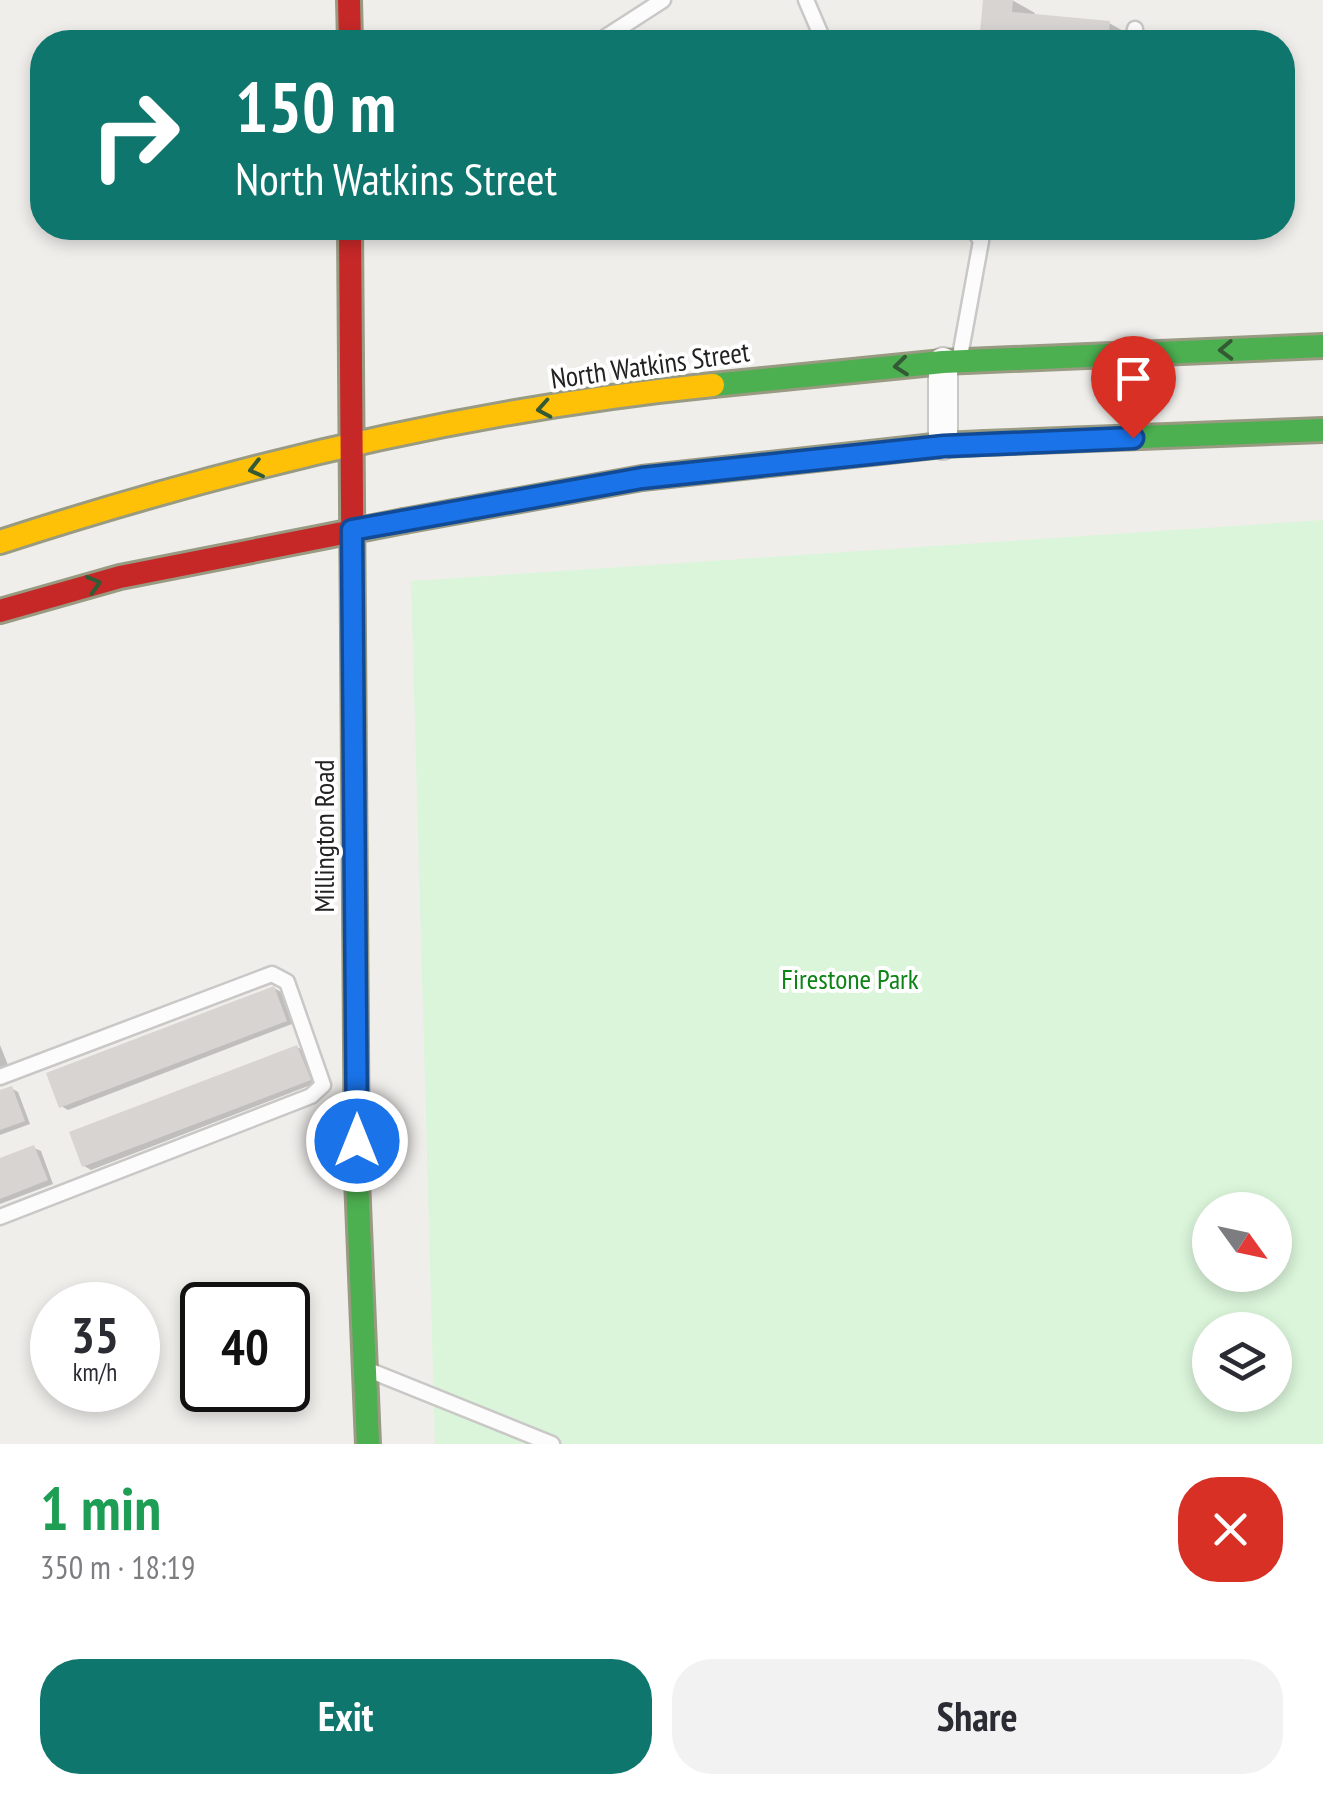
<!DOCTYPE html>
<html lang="en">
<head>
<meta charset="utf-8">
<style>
	:root { --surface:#fff; --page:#f2f2f3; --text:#2b2b33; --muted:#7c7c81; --accent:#0f766e }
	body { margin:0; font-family:"PT Sans Narrow",sans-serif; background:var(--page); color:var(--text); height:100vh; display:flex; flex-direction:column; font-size:38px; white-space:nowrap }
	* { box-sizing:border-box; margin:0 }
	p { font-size:32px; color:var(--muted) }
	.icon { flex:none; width:55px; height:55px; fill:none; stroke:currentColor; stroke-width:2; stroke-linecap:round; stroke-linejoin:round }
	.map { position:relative; height:1444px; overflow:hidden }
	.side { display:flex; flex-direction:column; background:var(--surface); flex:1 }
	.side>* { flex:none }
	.banner { position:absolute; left:30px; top:30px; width:1265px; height:210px; border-radius:40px; box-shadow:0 5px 15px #0003; background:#0f766e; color:#fff; overflow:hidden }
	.needle { width:65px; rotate:123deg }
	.fabs { position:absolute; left:1192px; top:1192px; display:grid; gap:20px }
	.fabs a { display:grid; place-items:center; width:100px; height:100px; border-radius:50%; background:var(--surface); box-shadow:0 5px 15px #0003; font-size:50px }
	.speed { position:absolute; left:30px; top:1282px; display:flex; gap:20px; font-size:50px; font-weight:700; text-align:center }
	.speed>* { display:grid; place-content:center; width:130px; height:130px; border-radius:50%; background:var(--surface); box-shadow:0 5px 15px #0003; line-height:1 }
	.speed small { font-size:25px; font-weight:400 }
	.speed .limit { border:5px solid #111; border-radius:15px; background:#fff; color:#111 }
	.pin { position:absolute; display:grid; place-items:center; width:85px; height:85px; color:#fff; margin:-102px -42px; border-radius:50% 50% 50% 0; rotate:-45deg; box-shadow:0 0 10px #0007 }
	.pin .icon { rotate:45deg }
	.me { position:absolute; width:110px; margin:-55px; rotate:0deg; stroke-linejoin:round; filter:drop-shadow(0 0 8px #0008) }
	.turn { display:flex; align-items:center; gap:35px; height:210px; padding:0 40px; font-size:45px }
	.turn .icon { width:130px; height:130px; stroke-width:2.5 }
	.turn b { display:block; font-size:70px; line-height:85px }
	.round { display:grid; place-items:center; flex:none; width:105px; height:105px; border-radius:40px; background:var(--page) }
	.overview { display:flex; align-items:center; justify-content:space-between; height:170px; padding:0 40px }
	h1 { font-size:60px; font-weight:700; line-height:75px; color:#1e9e55 }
	.button { display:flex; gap:20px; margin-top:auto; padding:20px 40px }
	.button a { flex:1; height:115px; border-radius:40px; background:var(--accent); color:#fff; font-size:40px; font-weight:700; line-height:115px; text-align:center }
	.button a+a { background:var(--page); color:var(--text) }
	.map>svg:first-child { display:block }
	.park { fill:#daf5da; fill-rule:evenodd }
	.shadow { fill:#0003 }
	.building { fill:#d7d4d2 }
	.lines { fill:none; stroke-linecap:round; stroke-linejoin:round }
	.lane-casing { stroke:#c9c8c7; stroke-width:19 }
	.street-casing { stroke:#c9c8c7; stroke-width:32 }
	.fast-casing { stroke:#999a82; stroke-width:28 }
	.slow-casing { stroke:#999a82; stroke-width:28 }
	.jam-casing { stroke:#999a82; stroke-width:28 }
	.lane { stroke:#fdfcfc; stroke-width:14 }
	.street { stroke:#fdfcfc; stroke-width:28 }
	.fast { stroke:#4caf50; stroke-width:22 }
	.slow { stroke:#ffc107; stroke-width:22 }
	.jam { stroke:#c62828; stroke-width:22 }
	.oneway { stroke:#335a34 }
	.route-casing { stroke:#114b97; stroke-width:25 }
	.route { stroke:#1a73e8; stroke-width:18 }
	.labels { text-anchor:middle; stroke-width:8; stroke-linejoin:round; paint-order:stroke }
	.street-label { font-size:28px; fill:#222; stroke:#fff }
	.park-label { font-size:28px; fill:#0c8416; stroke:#fff }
</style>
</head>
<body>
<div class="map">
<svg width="1323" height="1444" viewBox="0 0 1323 1444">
	<rect width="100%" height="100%" fill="#f0eeeb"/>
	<path class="park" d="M1323 520V1444H435L411 581ZM1210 1210H1275V1275H1210ZM1210 1330H1275V1395H1210Z"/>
	<path class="shadow" d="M986 0H1012L1035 13 1034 17 1109 23 1132 36 1131 42H982Z
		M274 988 281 992 292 1024 68 1110 61 1106Z
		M0 1045 8 1065 0 1068Z
		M297 1047 304 1051 316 1083 91 1170 84 1166Z
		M11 1088 18 1092 30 1124 0 1135V1093Z
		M34 1148 41 1151 53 1184 0 1204V1161Z"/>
	<path class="building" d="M983 0H1013L1012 12 1110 21 1108 42 1033 38 1032 42H979Z
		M274 986 287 1021 59 1108 46 1073Z
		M297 1045 311 1080 82 1167 69 1132Z
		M12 1086 25 1121 0 1130V1090Z
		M34 1145 48 1180 0 1199V1158Z"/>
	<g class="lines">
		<g class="lane-casing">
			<path id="lane" d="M806 0 824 42
				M598 42 663 0
				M1133 42 1135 29
				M960 356 981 241 973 228
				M0 1077 272 974 287 982 323 1085 311 1096 0 1217
				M371 1371 552 1444"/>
		</g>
		<g class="street-casing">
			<path id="street" d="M943 362V445"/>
		</g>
		<g class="fast-casing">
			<path id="fast" d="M713 385 943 362 1323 346
				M985 443 1323 430
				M354 772 357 1179 368 1444"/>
		</g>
		<g class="slow-casing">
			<path id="slow" d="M404 521 642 478 943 445 985 443
				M0 542C231 467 471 409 713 385"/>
		</g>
		<g class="jam-casing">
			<path id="jam" d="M349 0 350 42
				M350 228 354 772
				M0 611 120 577 404 521"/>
		</g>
		<use href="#lane" class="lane"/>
		<use href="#street" class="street"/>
		<use href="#fast" class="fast"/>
		<use href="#slow" class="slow"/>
		<use href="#jam" class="jam"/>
	</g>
	<defs><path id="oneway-chevron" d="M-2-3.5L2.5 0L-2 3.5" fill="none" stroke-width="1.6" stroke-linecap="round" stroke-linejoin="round" transform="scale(2.5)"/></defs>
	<g class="oneway">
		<use href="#oneway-chevron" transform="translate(1226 350) rotate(178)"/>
		<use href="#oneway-chevron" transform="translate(901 366) rotate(174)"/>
		<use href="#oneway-chevron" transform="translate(544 409) rotate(170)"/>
		<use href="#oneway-chevron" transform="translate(256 469) rotate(166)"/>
		<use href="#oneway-chevron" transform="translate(94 584) rotate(-16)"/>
	</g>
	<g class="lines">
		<g class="route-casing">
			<path id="route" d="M357 1141 352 530 642 478 944 446 1133 438"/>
		</g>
		<use href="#route" class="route"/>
	</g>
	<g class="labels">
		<g class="street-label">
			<text transform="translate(650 365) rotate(-8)" y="10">North Watkins Street</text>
			<text transform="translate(324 836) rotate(-90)" y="10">Millington Road</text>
		</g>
		<g class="park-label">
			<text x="850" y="989">Firestone Park</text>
		</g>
	</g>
</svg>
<div class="fabs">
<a><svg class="needle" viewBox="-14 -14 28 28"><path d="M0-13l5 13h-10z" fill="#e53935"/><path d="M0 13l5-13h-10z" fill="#7c7c81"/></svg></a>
<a><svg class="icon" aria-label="layers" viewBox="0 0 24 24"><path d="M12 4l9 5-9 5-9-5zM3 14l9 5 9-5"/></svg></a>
</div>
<div class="speed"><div>35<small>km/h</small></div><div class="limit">40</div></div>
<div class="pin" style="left:1133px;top:438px;background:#d93025"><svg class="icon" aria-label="arrive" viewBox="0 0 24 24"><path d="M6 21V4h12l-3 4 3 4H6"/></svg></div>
<svg class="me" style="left:357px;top:1141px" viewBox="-20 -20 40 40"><circle r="17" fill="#1a73e8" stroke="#fff" stroke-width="3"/><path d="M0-11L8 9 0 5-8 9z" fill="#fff"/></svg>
<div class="banner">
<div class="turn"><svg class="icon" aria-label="right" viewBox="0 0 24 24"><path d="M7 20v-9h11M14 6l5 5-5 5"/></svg><div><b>150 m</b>North Watkins Street</div></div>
</div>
</div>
<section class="side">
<div class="overview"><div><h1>1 min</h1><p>350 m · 18:19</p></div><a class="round" style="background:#d93025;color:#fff"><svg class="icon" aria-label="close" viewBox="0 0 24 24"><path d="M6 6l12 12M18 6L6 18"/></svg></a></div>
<div class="button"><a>Exit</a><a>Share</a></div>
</section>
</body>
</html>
